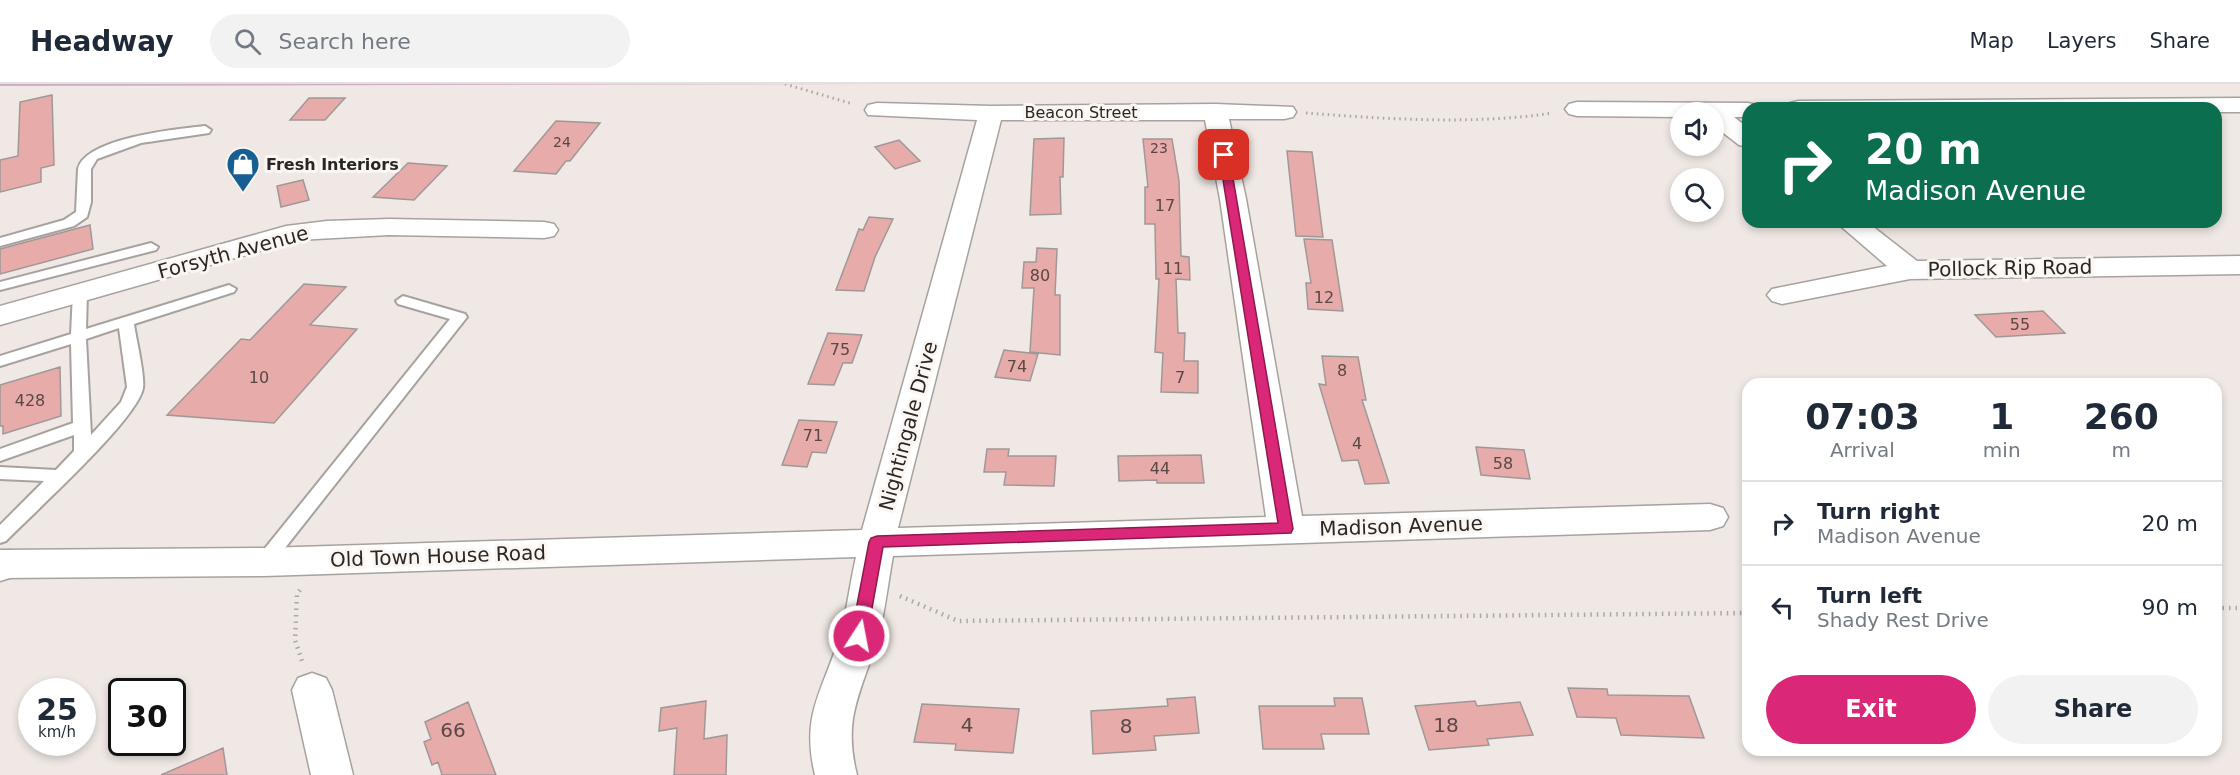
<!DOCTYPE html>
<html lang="en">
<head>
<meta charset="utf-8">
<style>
	:root { --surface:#fff; --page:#f2f2f3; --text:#1f2937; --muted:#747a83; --line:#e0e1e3; --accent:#db2777 }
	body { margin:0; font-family:"DejaVu Sans",sans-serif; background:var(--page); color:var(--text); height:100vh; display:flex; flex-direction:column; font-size:22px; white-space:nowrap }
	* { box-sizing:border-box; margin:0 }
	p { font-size:20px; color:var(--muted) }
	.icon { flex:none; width:33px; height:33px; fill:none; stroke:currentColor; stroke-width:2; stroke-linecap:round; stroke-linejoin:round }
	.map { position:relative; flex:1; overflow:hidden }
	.details { position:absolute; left:1742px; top:294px; width:480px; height:378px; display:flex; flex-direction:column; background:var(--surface); border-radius:18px; box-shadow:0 3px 9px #0003 }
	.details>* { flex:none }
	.banner { position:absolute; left:1742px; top:18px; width:480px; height:126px; border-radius:18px; box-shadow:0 3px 9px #0003; background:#0b6e4f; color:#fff; overflow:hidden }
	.tools { position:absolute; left:1670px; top:18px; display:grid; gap:12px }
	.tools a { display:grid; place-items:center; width:54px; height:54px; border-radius:50%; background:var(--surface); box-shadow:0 3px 9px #0003; font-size:30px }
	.speed { position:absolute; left:18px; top:594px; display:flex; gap:12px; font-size:30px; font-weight:700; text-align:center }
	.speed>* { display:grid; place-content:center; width:78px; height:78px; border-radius:50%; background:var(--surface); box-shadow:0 3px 9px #0003; line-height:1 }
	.speed small { font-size:15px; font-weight:400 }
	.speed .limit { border:3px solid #111; border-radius:9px; background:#fff; color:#111 }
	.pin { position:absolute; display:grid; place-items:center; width:51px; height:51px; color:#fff; margin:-26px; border-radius:12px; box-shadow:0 3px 9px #0006 }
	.me { position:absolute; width:66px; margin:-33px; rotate:11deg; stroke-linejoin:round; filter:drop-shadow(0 0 4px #0008) }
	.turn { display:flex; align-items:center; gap:21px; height:126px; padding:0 24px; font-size:27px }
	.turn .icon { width:78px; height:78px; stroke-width:2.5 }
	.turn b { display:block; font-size:42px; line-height:51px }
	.eta { display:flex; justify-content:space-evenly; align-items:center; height:102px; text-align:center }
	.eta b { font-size:36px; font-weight:700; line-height:42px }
	.primary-button { display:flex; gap:12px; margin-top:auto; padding:12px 24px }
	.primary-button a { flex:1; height:69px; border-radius:36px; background:var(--accent); color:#fff; font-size:24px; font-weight:700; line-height:69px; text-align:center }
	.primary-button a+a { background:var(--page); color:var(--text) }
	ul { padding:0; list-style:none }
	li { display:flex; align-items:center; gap:18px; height:84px; padding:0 24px; border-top:2px solid var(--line) }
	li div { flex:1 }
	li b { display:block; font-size:22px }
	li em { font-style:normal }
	header { display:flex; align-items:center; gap:36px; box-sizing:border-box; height:84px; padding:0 30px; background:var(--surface); border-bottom:2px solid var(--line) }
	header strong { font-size:28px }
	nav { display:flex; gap:33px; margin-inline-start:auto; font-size:21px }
	.search { width:420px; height:54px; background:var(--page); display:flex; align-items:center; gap:15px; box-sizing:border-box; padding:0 21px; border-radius:33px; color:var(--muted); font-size:22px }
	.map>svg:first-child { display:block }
	.green { fill:#d5abc0 }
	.building { fill:#e7aba9; stroke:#a09898; stroke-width:1.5 }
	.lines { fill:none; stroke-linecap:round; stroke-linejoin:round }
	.service-casing { stroke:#a7a29e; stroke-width:4 }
	.minor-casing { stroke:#a7a29e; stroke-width:3 }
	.secondary-casing { stroke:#a7a29e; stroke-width:3 }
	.path-far1 { stroke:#aca7a4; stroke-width:3; stroke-dasharray:1.5 4; stroke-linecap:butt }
	.path { stroke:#aca7a4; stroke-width:4.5; stroke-dasharray:1.5 5; stroke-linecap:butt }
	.service { fill:#fff; fill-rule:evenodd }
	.minor { fill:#fff; fill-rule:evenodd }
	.secondary { fill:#fff; fill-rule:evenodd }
	.route { fill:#db2777; stroke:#8e194d; stroke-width:1.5 }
	.labels { text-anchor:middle; stroke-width:6; stroke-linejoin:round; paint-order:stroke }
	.far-number-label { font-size:14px; fill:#584846 }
	.far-street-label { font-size:16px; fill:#292725; stroke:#fcf6f2 }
	.far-poi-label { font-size:16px; font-weight:bold; fill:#292725; stroke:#fcf6f2; text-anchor:start }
	.number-label { font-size:16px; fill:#584846 }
	.street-label { font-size:20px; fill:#292725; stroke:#fcf6f2 }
	.near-number-label { font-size:20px; fill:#584846 }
</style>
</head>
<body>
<header>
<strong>Headway</strong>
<div class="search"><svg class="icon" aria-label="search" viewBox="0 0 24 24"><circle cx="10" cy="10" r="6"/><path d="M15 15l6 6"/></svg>Search here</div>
<nav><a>Map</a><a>Layers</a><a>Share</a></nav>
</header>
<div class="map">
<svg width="2240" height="691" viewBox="0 0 2240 691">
	<rect width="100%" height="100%" fill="#efe8e4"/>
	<path class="green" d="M0 0H877L0 2Z"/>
	<path class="building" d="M52 11 54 81 41 84V98L0 108V76L18 72 20 18Z
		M309 14H345L325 36H290Z
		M556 37 600 39 570 77H566L556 90 514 87Z
		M1064 54 1063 93H1060L1061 130 1030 131 1034 55Z
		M1143 55H1172L1179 97 1181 172 1189 173 1190 196 1176 195 1178 249H1185L1184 277H1198V309L1161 308 1163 269 1155 268 1159 195H1156L1155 140H1145V103H1148Z
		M899 56 920 77 895 85 875 63Z
		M1287 67 1312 68 1323 153 1296 152Z
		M408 79 447 82 414 116 373 113Z
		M303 96 309 116 281 123 277 102Z
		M869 133 893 135 875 173 864 207 836 206 859 145 863 146Z
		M90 141 93 165 0 190V165Z
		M1304 155 1332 156 1343 227 1308 225 1306 199H1311Z
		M1037 164 1057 165 1055 211H1060V271L1030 268 1034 204H1022L1024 178H1036Z
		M304 200 346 203 310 241 357 245 274 339 167 331 241 255 250 256Z
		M2043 227 2065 249 1996 253 1975 231Z
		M828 249 862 251 852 279H843L834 301 808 300Z
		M1004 266 1038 270 1030 297 995 293Z
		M1322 272 1358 273 1366 316H1362L1389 399 1365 400 1358 376 1342 377 1319 300 1326 301Z
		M60 283 61 332 3 350V342H0V301Z
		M799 336 837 338 826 369 812 368 807 383 782 381Z
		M1476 363 1524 366 1530 395 1481 391Z
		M987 365H1009L1008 372H1056L1054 402 1004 401 1006 388H984Z
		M1201 371 1204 399H1157V396L1119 397 1118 372Z
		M1568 604 1607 605 1608 611 1689 612 1704 654 1621 651 1616 634 1577 633Z
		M1195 613 1199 649 1154 652 1156 666 1093 670 1091 627 1168 622 1167 615Z
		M1334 614H1362L1369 650H1321L1324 665H1263L1259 622H1335Z
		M706 617 704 655 727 651 726 691H674L677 644 659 647 661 624Z
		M1475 617 1477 622 1520 618 1533 651 1487 655 1489 661 1429 666 1415 622Z
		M468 618 496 691H442L438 678 432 681 424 658 431 655 425 638Z
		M922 620 1019 625 1013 669 955 666 956 660 914 658Z
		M223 664 227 691H161Z"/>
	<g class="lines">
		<g class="service-casing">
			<path id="service" d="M205 42 211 46 209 49 141 59 97 75 91 85V118L87 133 74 142 0 162V154L64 136 76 128 78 85C85 54 177 45 205 42Z
				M151 159 158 163 156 166 0 206V198Z
				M229 201 236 205 234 208 134 240C136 255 145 290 143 304 138 335 33 429 6 457L0 459V441L44 397 0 395V383L56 386 74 367V351L0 377V365L73 339 71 260 0 282V272L71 250 73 209 75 206 80 205 87 209 86 245ZM119 244 127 303 121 318 91 351 86 255Z
				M403 212 465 230 467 233 270 483 264 485 258 483 255 478 258 473 450 235 398 220 396 217Z"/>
		</g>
		<g class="minor-casing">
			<path id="minor" d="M2240 14V28H2216V24H1786L1790 19 1798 17Z
				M1577 18 1748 19 1757 21 1759 24H1748V33H1734L1748 44V63L1739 61 1713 41V28H1680V33L1577 32 1569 30 1565 25 1569 20Z
				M877 19 991 22 1215 20 1293 23 1296 28 1293 33 1284 35H1229L1246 115 1302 432 1710 420 1723 424 1728 433 1723 442 1710 446 893 472C888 499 885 528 878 554 862 607 842 633 857 691H815C800 629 824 606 840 551 847 526 850 499 856 473L264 492 0 494V466L264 464 862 446 977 36 868 31 865 26 868 21ZM1001 36H1205L1220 115 1266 433 898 444Z
				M389 135 544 138 554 140 558 146 554 152 544 154 389 151 298 156 0 241V222L286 142 327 137Z
				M1836 138H1867L1917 177 2240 172V190L1910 195 1782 220 1772 217 1767 211 1772 205 1887 182Z
				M312 589 326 594 332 606 353 691H311L292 606 298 594Z"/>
		</g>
		<g class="secondary-casing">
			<path id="secondary" d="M10 466 23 470 28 480 23 490 0 497V469Z"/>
		</g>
		<path class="path-far1" d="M785 0 853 20
			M1306 29C1386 35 1473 41 1553 29"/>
		<path class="path" d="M300 506 297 510 295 556 302 577
			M900 512 958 537 1748 529
			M2216 524H2240"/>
		<use href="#service" class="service"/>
		<use href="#minor" class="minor"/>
		<use href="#secondary" class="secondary"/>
	</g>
	<path class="route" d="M1224 68 1229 71 1293 445 1291 449 883 463 867 552 865 556 859 558 854 556 851 552 869 458 871 454 877 452 1278 439 1219 71Z"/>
	<defs>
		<g id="shop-pin" transform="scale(1.725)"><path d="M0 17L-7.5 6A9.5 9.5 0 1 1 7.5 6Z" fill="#175f93" stroke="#fcf6f2"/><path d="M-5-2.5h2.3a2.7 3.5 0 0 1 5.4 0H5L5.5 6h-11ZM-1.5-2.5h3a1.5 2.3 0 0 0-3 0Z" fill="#fff"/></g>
	</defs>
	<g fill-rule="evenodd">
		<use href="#shop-pin" x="243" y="80"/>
	</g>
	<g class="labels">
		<g class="far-number-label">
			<text x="562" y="63">24</text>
			<text x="1159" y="69">23</text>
		</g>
		<g class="far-street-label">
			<text x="1081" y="34">Beacon Street</text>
		</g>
		<g class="far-poi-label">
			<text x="266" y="86">Fresh Interiors</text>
		</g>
		<g class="number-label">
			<text x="1165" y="127">17</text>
			<text x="1173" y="190">11</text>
			<text x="1040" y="197">80</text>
			<text x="1324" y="219">12</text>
			<text x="2020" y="246">55</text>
			<text x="840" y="271">75</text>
			<text x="1017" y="288">74</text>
			<text x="1342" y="292">8</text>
			<text x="259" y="299">10</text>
			<text x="1180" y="299">7</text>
			<text x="30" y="322">428</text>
			<text x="813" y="357">71</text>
			<text x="1357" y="365">4</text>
			<text x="1503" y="385">58</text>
			<text x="1160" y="390">44</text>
		</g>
		<g class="street-label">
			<text transform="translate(233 168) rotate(-15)" y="7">Forsyth Avenue</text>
			<text transform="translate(2010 184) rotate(-1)" y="7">Pollock Rip Road</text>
			<text transform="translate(908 342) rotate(-75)" y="7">Nightingale Drive</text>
			<text transform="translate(1401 442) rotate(-2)" y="7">Madison Avenue</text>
			<text transform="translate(438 472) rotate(-2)" y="7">Old Town House Road</text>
		</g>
		<g class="near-number-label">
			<text x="967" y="648">4</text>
			<text x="1446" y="648">18</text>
			<text x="1126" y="649">8</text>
			<text x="453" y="653">66</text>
		</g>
	</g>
</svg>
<div class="tools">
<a><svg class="icon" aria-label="sound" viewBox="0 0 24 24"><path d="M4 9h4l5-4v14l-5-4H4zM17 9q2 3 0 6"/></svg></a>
<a><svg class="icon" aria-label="search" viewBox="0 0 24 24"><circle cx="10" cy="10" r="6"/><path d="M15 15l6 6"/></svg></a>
</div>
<div class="speed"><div>25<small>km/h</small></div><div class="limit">30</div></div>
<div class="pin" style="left:1224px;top:71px;background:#d93025"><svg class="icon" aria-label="arrive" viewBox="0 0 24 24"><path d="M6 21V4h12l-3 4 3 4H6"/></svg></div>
<svg class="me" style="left:859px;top:552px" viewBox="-20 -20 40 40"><circle r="17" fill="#db2777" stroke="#fff" stroke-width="3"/><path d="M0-11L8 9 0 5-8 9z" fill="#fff"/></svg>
<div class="banner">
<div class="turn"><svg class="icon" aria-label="right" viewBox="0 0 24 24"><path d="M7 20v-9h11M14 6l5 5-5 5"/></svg><div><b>20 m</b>Madison Avenue</div></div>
</div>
<section class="details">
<div class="eta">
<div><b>07:03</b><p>Arrival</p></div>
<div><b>1</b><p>min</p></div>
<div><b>260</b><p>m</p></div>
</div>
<ul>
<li><svg class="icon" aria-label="right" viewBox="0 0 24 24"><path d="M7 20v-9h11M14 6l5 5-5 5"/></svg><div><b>Turn right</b><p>Madison Avenue</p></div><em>20 m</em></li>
<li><svg class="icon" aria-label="left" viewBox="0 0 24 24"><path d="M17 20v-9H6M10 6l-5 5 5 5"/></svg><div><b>Turn left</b><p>Shady Rest Drive</p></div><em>90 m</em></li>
</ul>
<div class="primary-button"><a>Exit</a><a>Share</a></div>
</section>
</div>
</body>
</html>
